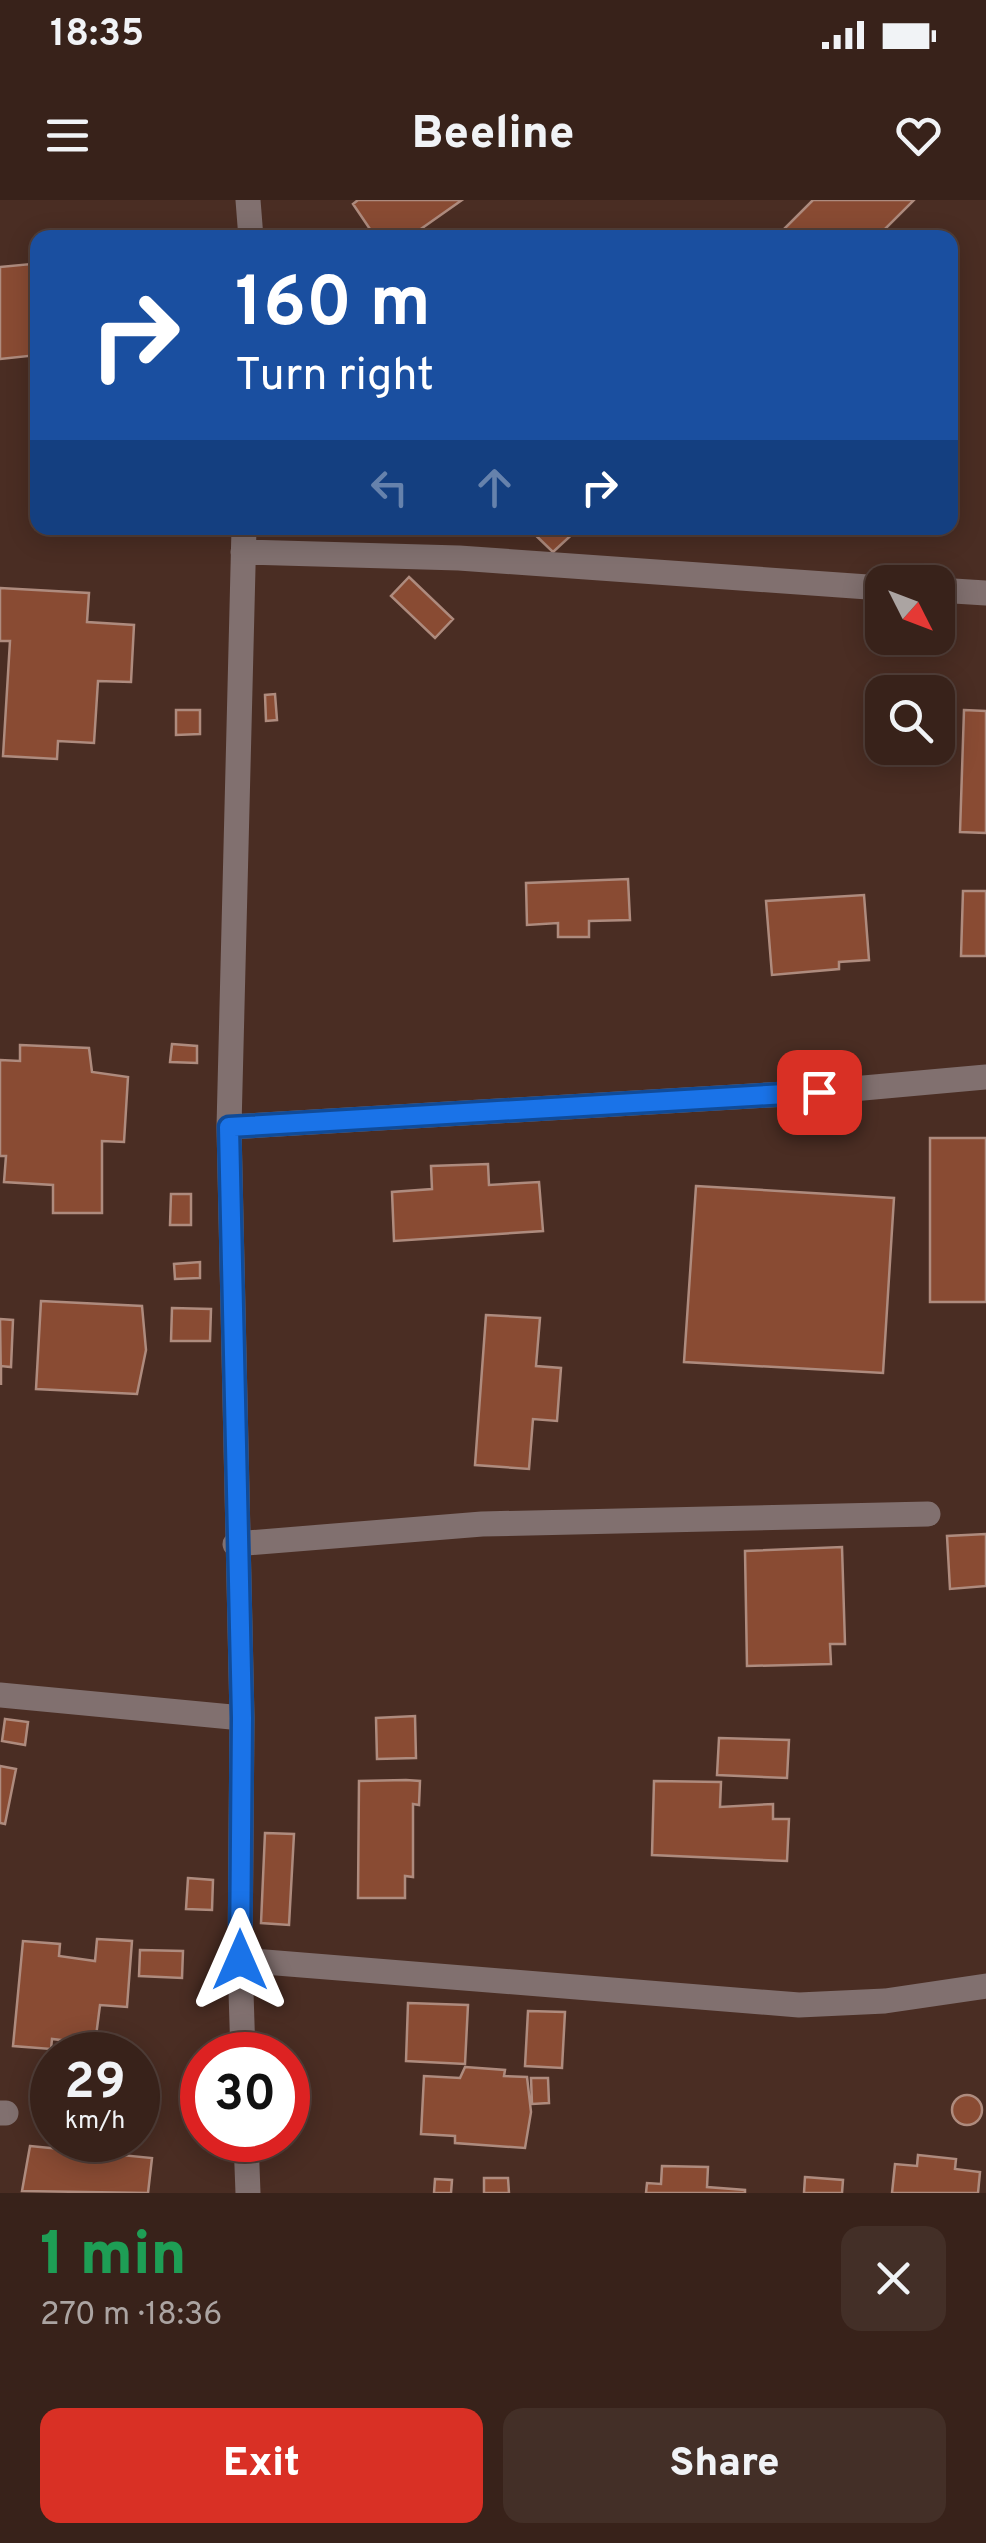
<!DOCTYPE html>
<html lang="en">
<head>
<meta charset="utf-8">
<style>
	:root { --surface:#38221a; --page:#432f27; --text:#f1f3f6; --muted:#aba4a2; --line:#523f39; --accent:#d93025 }
	body { margin:0; font-family:Overpass,sans-serif; background:var(--page); color:var(--text); height:100vh; display:flex; flex-direction:column; font-size:38px; white-space:nowrap }
	* { box-sizing:border-box; margin:0 }
	p { font-size:32px; color:var(--muted) }
	.icon { flex:none; width:55px; height:55px; fill:none; stroke:currentColor; stroke-width:2; stroke-linecap:round; stroke-linejoin:round }
	.map { position:relative; height:1993px; overflow:hidden }
	.drawer { display:flex; flex-direction:column; background:var(--surface); flex:1 }
	.drawer>* { flex:none }
	.hud { position:absolute; left:30px; top:30px; width:928px; height:305px; border-radius:20px; box-shadow:0 5px 25px #0003,0 0 0 2px var(--line); background:#1a4fa0; color:#fff; overflow:hidden }
	.needle { width:65px; rotate:132deg }
	.buttons { position:absolute; left:865px; top:365px; display:grid; gap:20px }
	.buttons a { display:grid; place-items:center; width:90px; height:90px; border-radius:20px; background:var(--surface); box-shadow:0 5px 25px #0003,0 0 0 2px var(--line); font-size:50px }
	.speed { position:absolute; left:30px; top:1832px; display:flex; gap:20px; font-size:50px; font-weight:700; text-align:center }
	.speed>* { display:grid; place-content:center; width:130px; height:130px; border-radius:50%; background:var(--surface); box-shadow:0 5px 25px #0003,0 0 0 2px var(--line); line-height:1 }
	.speed small { font-size:25px; font-weight:400 }
	.speed .limit { border:15px solid #d22; background:#fff; color:#111 }
	.pin { position:absolute; display:grid; place-items:center; width:85px; height:85px; color:#fff; margin:-42px; border-radius:20px; box-shadow:0 5px 15px #0006 }
	.me { position:absolute; width:110px; margin:-55px; rotate:0deg; stroke-linejoin:round; filter:drop-shadow(0 0 8px #0008) }
	.turn { display:flex; align-items:center; gap:35px; height:210px; padding:0 40px; font-size:45px }
	.turn .icon { width:130px; height:130px; stroke-width:2.5 }
	.turn b { display:block; font-size:70px; line-height:85px }
	.lanes { display:flex; align-items:center; height:95px; padding:0 40px; background:#0003; justify-content:center; gap:50px; direction:ltr }
	.lanes .off { opacity:.35 }
	.round { display:grid; place-items:center; flex:none; width:105px; height:105px; border-radius:20px; background:var(--page) }
	.overview { display:flex; align-items:center; justify-content:space-between; height:170px; padding:0 40px }
	h1 { font-size:60px; font-weight:800; line-height:75px; color:#1e9e55 }
	.button { display:flex; gap:20px; margin-top:auto; padding:20px 40px }
	.button a { flex:1; height:115px; border-radius:20px; background:var(--accent); color:#fff; font-size:40px; font-weight:800; line-height:115px; text-align:center }
	.button a+a { background:var(--page); color:var(--text) }
	.status { display:flex; justify-content:space-between; align-items:center; height:70px; padding:0 50px; background:var(--surface); direction:ltr }
	.status svg { height:28px; fill:currentColor }
	header { display:flex; justify-content:space-between; align-items:center; height:130px; padding:0 40px; background:var(--surface); font-size:45px; font-weight:800 }
	.map>svg:first-child { display:block }
	.building { fill:#894b33; stroke:#ae8b7e; stroke-width:2.5 }
	.lines { fill:none; stroke-linecap:round; stroke-linejoin:round }
	.minor { stroke:#81706f; stroke-width:25 }
	.route-casing { stroke:#114b97; stroke-width:25 }
	.route { stroke:#1a73e8; stroke-width:18 }
</style>
</head>
<body>
<div class="status"><b>18:35</b><svg viewBox="0 0 49 12"><path d="M0 12V9h3v3zM5 12V6h3v6zM10 12V3h3v9zM15 12V0h3v12zM26 1h20v11H26zM47 4h2v5h-2z"/></svg></div>
<header><svg class="icon" aria-label="menu" viewBox="0 0 24 24"><path d="M4 6h16M4 12h16M4 18h16"/></svg>Beeline<svg class="icon" aria-label="heart" viewBox="0 0 24 24"><path d="M12 20l-8-8c-3-5 5-10 8-4 3-6 11-1 8 4z"/></svg></header>
<div class="map">
<svg width="986" height="1993" viewBox="0 0 986 1993">
	<rect width="100%" height="100%" fill="#4a2d23"/>
	<path class="building" d="M358 0H462L408 38H376L353 4Z
		M813 0H914L876 38H775Z
		M31 64 38 155 0 159V67Z
		M528 328H579L553 352Z
		M409 377 453 419 435 438 391 396Z
		M0 388 89 393 87 422 134 425 131 482 98 481 94 543 58 541 57 559 3 556 10 441H0Z
		M275 494 277 520 266 521 265 495Z
		M176 510H200V534L176 535Z
		M964 510 986 511V633L960 632Z
		M628 679 630 720 589 721V737H558V723L527 725 526 683Z
		M963 691H986V756H961Z
		M864 695 869 760 839 762V769L772 775 766 701Z
		M172 844 197 846V863L170 862Z
		M20 845 89 848 92 872 128 877 124 942 102 941V1013H53V985L4 982 6 956H0V860L20 861Z
		M930 938H986V1102H930Z
		M488 964 489 985 539 982 543 1031 394 1041 392 992 432 989 431 966Z
		M696 986 894 998 883 1173 684 1162Z
		M171 994H191V1025H170Z
		M200 1062V1078L175 1079 174 1064Z
		M41 1101 142 1106 146 1150 137 1194 36 1189Z
		M172 1108 211 1109 210 1141H171Z
		M486 1115 540 1118 536 1166 561 1168 557 1221 533 1219 529 1269 475 1265Z
		M0 1119 13 1120 11 1167 1 1166V1185Z
		M986 1334V1386L950 1389 947 1336Z
		M842 1347 845 1444H830L831 1464 747 1466 745 1351Z
		M415 1516 416 1558 377 1559 376 1518Z
		M5 1519 28 1522 25 1545 2 1541Z
		M719 1538 789 1540 787 1578 717 1575Z
		M0 1566 16 1569 5 1624 0 1623Z
		M406 1580 420 1581 419 1605 413 1604V1677L405 1676V1698H358L359 1581Z
		M654 1581 721 1582 720 1607 773 1604V1619H789L787 1661 652 1655Z
		M265 1633 294 1634 289 1725 261 1723Z
		M188 1678 213 1680 212 1710 186 1709Z
		M97 1739 132 1741 127 1807 100 1805 95 1844 52 1839 51 1849 13 1846 23 1741 60 1744 59 1756 95 1761Z
		M140 1750 183 1751 182 1778 139 1776Z
		M408 1803 468 1805 465 1864 406 1861Z
		M528 1811 565 1812 562 1868 525 1866Z
		M465 1867 505 1870 504 1876 527 1877 531 1912 525 1948 455 1943V1936L421 1934 424 1876 460 1878Z
		M531 1878H548L549 1903 532 1904Z
		M952 1910a15 15 0 1 1 30 0a15 15 0 1 1-30 0Z
		M30 1946 152 1958 148 1993 22 1991Z
		M918 1955 956 1959 955 1969 980 1972 978 1993H892L895 1964 917 1966Z
		M662 1966 708 1967 707 1987 745 1990V1993H646L647 1983 661 1984Z
		M805 1977 843 1980 842 1993H804Z
		M484 1978H508L509 1993H484Z
		M435 1979 452 1980 451 1993H434Z"/>
	<g class="lines">
		<path class="minor" d="M248 0 251 38
			M243 352 459 358 882 388
			M938 390 986 393
			M229 927 819 892 986 877
			M235 1344 482 1324 928 1314
			M0 1495 242 1518
			M240 1760 799 1805 885 1801 986 1786
			M243 1855 240 1760 242 1518 229 927 244 328
			M0 1913H6
			M246 1940 248 1993"/>
	</g>
	<g class="lines">
		<g class="route-casing">
			<path id="route" d="M240 1760 242 1518 229 927 819 892"/>
		</g>
		<use href="#route" class="route"/>
	</g>
</svg>
<div class="buttons">
<a><svg class="needle" viewBox="-14 -14 28 28"><path d="M0-13l5 13h-10z" fill="#e53935"/><path d="M0 13l5-13h-10z" fill="#aba4a2"/></svg></a>
<a><svg class="icon" aria-label="search" viewBox="0 0 24 24"><circle cx="10" cy="10" r="6"/><path d="M15 15l6 6"/></svg></a>
</div>
<div class="speed"><div>29<small>km/h</small></div><div class="limit">30</div></div>
<div class="pin" style="left:819px;top:892px;background:#d93025"><svg class="icon" aria-label="arrive" viewBox="0 0 24 24"><path d="M6 21V4h12l-3 4 3 4H6"/></svg></div>
<svg class="me" style="left:240px;top:1760px" viewBox="-20 -20 40 40"><path d="M0-17L14 15 0 8-14 15z" fill="#1a73e8" stroke="#fff" stroke-width="4"/></svg>
<div class="hud">
<div class="turn"><svg class="icon" aria-label="right" viewBox="0 0 24 24"><path d="M7 20v-9h11M14 6l5 5-5 5"/></svg><div><b>160 m</b>Turn right</div></div>
<div class="lanes"><svg class="icon off" aria-label="left" viewBox="0 0 24 24"><path d="M17 20v-9H6M10 6l-5 5 5 5"/></svg><svg class="icon off" aria-label="ahead" viewBox="0 0 24 24"><path d="M12 20V5M6 11l6-6 6 6"/></svg><svg class="icon" aria-label="right" viewBox="0 0 24 24"><path d="M7 20v-9h11M14 6l5 5-5 5"/></svg></div>
</div>
</div>
<section class="drawer">
<div class="overview"><div><h1>1 min</h1><p>270 m · 18:36</p></div><a class="round"><svg class="icon" aria-label="close" viewBox="0 0 24 24"><path d="M6 6l12 12M18 6L6 18"/></svg></a></div>
<div class="button"><a>Exit</a><a>Share</a></div>
</section>
</body>
</html>
